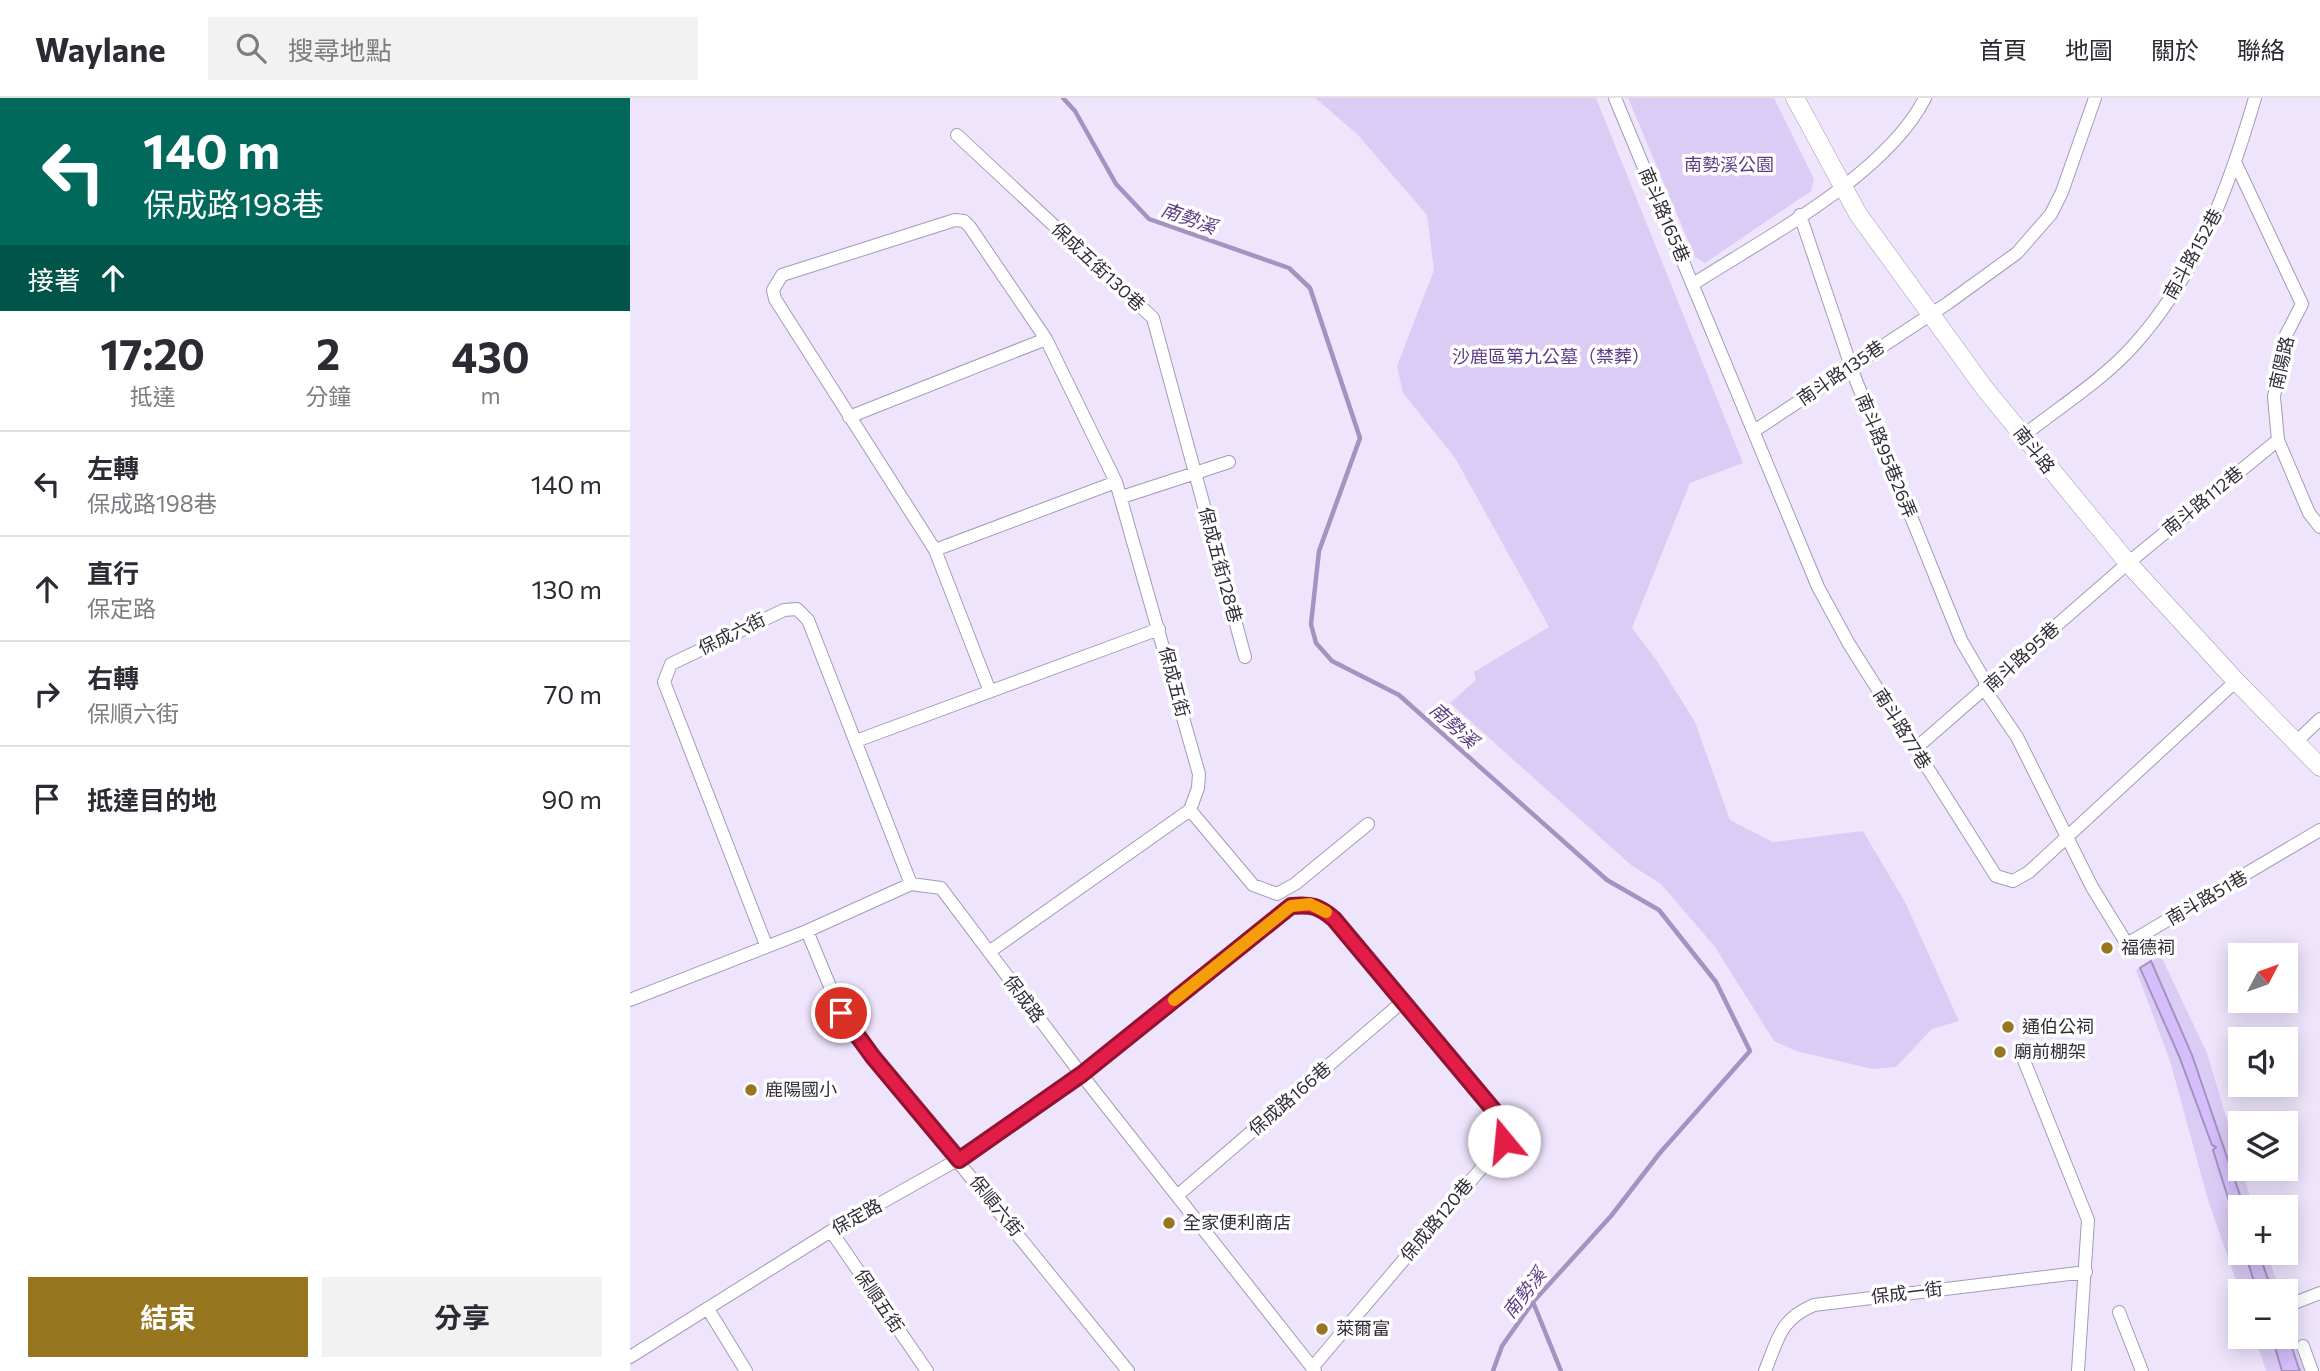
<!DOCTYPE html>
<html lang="zh-TW">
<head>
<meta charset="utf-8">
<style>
	:root { --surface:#fff; --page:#f2f2f3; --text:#2b2b33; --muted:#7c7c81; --line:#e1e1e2; --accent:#96761f }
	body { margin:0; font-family:Commissioner,"Noto Sans TC",sans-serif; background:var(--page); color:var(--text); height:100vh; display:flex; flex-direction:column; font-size:26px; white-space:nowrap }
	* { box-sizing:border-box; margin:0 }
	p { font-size:23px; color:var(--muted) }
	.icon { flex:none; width:38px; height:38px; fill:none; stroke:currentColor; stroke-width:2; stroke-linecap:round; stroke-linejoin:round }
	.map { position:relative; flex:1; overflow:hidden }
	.sheet { display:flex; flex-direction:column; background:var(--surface); width:630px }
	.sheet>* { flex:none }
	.top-card { background:#00695c; color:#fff; overflow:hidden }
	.needle { width:46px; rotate:49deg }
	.buttons { position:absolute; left:1598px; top:845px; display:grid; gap:14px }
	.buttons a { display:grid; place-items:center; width:70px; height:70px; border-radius:0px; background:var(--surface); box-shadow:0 4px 18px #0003; font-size:35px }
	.pin { position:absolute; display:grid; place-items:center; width:60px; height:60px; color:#fff; margin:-30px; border:4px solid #fff; border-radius:50%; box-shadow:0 2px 7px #0007 }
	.me { position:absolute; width:77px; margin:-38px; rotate:343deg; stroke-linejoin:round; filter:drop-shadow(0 0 5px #0008) }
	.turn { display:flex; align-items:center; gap:24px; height:147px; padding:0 28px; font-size:32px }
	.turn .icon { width:91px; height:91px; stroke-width:2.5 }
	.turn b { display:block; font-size:49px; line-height:60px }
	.then { display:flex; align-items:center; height:66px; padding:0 28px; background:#0003; gap:14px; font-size:26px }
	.eta { display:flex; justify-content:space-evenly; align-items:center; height:119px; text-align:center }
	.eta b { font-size:42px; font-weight:700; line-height:49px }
	.cta { display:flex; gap:14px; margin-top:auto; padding:14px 28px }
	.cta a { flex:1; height:80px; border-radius:0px; background:var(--accent); color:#fff; font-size:28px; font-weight:700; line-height:80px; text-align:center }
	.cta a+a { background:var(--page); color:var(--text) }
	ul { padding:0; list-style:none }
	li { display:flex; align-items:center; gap:21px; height:105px; padding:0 28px; border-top:2px solid var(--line) }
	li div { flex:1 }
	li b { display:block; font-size:26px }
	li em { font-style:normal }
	header { display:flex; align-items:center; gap:42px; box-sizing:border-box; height:98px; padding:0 35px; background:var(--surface); border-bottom:2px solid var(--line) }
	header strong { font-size:33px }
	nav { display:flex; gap:38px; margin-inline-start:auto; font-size:24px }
	.search { width:490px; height:63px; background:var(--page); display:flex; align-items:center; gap:18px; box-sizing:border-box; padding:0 24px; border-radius:0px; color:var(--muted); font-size:26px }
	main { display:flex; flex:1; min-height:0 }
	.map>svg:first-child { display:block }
	.green { fill:#dbccf5 }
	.water { fill:#d5befa; stroke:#a492c0; stroke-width:2 }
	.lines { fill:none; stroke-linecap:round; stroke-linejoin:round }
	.stream { stroke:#a492c0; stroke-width:4.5 }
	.street-casing { stroke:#a49ab6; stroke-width:14 }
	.secondary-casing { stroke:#a49ab6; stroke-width:19 }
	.street { stroke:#fff; stroke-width:12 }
	.secondary { stroke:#fff; stroke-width:18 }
	.route-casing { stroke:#92132f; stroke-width:18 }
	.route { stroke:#e11d48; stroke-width:12 }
	.slow { stroke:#f59e0b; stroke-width:12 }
	.poi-dot { fill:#96761f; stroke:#fff; stroke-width:2.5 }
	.labels { text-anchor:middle; stroke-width:7; stroke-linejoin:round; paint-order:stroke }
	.park-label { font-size:18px; fill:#5c3d84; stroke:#fff }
	.street-label { font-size:18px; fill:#312d38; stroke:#fff }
	.poi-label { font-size:18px; fill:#312d38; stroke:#fff; text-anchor:start }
	.water-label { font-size:19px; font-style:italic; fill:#5c3c83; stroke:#fff }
</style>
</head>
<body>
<header>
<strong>Waylane</strong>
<div class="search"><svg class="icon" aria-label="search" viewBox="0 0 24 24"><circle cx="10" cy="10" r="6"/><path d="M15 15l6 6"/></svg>搜尋地點</div>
<nav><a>首頁</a><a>地圖</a><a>關於</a><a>聯絡</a></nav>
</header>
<main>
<section class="sheet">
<div class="top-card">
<div class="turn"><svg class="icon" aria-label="left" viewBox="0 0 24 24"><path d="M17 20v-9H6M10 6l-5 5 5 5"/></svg><div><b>140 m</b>保成路198巷</div></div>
<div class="then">接著<svg class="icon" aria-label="ahead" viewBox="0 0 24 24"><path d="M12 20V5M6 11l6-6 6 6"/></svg></div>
</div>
<div class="eta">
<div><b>17:20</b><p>抵達</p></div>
<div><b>2</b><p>分鐘</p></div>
<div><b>430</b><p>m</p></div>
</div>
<ul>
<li><svg class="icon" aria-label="left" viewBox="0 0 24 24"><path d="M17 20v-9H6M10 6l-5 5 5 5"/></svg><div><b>左轉</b><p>保成路198巷</p></div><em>140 m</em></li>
<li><svg class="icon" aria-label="ahead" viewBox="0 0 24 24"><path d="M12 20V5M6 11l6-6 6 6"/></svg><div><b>直行</b><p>保定路</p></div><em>130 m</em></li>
<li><svg class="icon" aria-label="right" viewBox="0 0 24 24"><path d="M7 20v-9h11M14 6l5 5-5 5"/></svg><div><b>右轉</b><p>保順六街</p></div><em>70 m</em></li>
<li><svg class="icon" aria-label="arrive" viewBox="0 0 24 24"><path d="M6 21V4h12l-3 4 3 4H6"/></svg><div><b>抵達目的地</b></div><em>90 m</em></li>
</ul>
<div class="cta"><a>結束</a><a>分享</a></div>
</section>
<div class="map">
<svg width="1690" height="1273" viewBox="0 0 1690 1273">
	<rect width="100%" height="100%" fill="#eee5fd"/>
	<path class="green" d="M685 0H966L1113 365 1060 385 1002 530 1027 563 1065 624 1100 722 1143 744 1233 733 1275 804 1329 923 1302 931 1266 969 1243 971 1166 953 1144 943 1085 849 1031 786 1001 767 820 605 846 582 844 574 919 529 825 360 773 295 767 268 804 172 797 117 727 36Z
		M998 0H1144L1184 81 1181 93 1075 165 1065 159Z
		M1531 858 1577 955 1623 1109 1610 1110V1155H1637L1650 1193 1610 1194 1578 1102 1540 963 1506 872Z
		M1656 1208 1679 1273H1636L1625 1239H1656Z"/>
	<path class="water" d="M1521 863 1562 957 1614 1109 1610 1110V1138L1583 1052 1586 1049 1582 1047 1549 958 1510 870Z
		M1615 1155H1629L1642 1193H1627Z
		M1656 1232 1668 1268 1670 1273H1652L1642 1239H1656Z"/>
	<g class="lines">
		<path class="stream" d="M433 0 445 13 486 86 519 121 659 170 680 190 730 340 689 453 681 526 686 545 702 563 769 597 977 782 1029 812 1086 884 1120 953 1029 1056 981 1118 903 1204 872 1248 863 1273
			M903 1204 931 1273"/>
		<g class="street-casing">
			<path id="street" d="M985 0 1188 489 1219 546 1366 778 1383 783 1399 774 1606 583
				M327 37 523 220 615 559
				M1606 66 1672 206 1654 241 1644 299 1648 342 1679 415 1690 429
				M1170 117 1225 280 1331 542 1355 583V592L1387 639 1462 789 1497 846 1690 732
				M1063 186C1135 140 1256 77 1295 0
				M219 319 416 241
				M1124 333 1318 205 1387 155 1421 116 1432 94 1465 0
				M1393 338C1429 309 1473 282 1504 247 1567 177 1599 89 1625 0
				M492 399 599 364
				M305 452 486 384
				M226 643 529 531
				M1665 645 1690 621
				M1285 651 1498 465 1648 342
				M560 712 623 787 647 796 665 786 738 726
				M177 833 211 915 243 959 498 1273
				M136 847 34 584 41 566 154 512 167 511 178 522 281 786
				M359 854 560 712 568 690 569 676 486 384 416 241 340 129 334 123 325 122 152 177 143 192 145 201 305 452 359 591
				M0 902 177 833 281 786 311 790 451 976 685 1273
				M1393 960 1458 1122 1448 1273
				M548 1097 771 905
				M201 1133 297 1273
				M1659 1207 1690 1195
				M78 1211 116 1273
				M1489 1214 1512 1273
				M1673 1248 1682 1273
				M0 1259 201 1133 329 1061 451 976 661 808C681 806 690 808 704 821L867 1015 876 1034 866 1053 682 1270
				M1135 1273C1148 1241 1150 1221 1184 1207L1456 1174"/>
		</g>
		<g class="secondary-casing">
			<path id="secondary" d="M1165 0 1228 116 1355 291 1498 465 1606 583 1690 669"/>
		</g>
		<use href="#street" class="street"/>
		<use href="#secondary" class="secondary"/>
	</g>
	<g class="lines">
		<g class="route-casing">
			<path id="route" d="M211 915 243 959 329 1062 452 976 661 808C681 806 689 808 704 821L867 1016 876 1034 874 1043"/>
		</g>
		<use href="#route" class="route"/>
		<path class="slow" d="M544 902 661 808 680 806 696 814"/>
	</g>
	<g class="poi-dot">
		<circle cx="1477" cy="850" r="7"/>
		<circle cx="1378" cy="929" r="7"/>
		<circle cx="1370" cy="954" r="7"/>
		<circle cx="121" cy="992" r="7"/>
		<circle cx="539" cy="1125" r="7"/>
		<circle cx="692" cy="1231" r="7"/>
	</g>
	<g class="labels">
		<g class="park-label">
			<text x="1099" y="73">南勢溪公園</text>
			<text x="921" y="265">沙鹿區第九公墓（禁葬）</text>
		</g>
		<g class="street-label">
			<text transform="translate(1034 117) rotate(67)" y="6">南斗路165巷</text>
			<text transform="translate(1563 156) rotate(-61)" y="6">南斗路152巷</text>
			<text transform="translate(468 169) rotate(43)" y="6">保成五街130巷</text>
			<text transform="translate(1652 265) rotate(-77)" y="6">南陽路</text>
			<text transform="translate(1211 275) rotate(-34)" y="6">南斗路135巷</text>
			<text transform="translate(1404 352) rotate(52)" y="6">南斗路</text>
			<text transform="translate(1256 358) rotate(68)" y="6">南斗路95巷26弄</text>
			<text transform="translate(1573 403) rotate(-39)" y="6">南斗路112巷</text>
			<text transform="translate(590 467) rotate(75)" y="6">保成五街128巷</text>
			<text transform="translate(102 536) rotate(-26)" y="6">保成六街</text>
			<text transform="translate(1392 559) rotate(-42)" y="6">南斗路95巷</text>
			<text transform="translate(544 584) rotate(75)" y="6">保成五街</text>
			<text transform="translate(1272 631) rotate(58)" y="6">南斗路77巷</text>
			<text transform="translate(1577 800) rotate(-30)" y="6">南斗路51巷</text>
			<text transform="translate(394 901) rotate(53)" y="6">保成路</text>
			<text transform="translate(660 1001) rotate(-41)" y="6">保成路166巷</text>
			<text transform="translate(366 1108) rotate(51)" y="6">保順六街</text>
			<text transform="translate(227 1119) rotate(-29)" y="6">保定路</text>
			<text transform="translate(807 1122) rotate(-50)" y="6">保成路120巷</text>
			<text transform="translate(1277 1195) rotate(-7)" y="6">保成一街</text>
			<text transform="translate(249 1203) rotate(56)" y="6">保順五街</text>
		</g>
		<g class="poi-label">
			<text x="1491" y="856">福德祠</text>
			<text x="1392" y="935">通伯公祠</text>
			<text x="1384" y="960">廟前棚架</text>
			<text x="135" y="998">鹿陽國小</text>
			<text x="553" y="1131">全家便利商店</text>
			<text x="706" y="1237">萊爾富</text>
		</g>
		<g class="water-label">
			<text transform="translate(559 120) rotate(20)" y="7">南勢溪</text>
			<text transform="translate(824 627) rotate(42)" y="7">南勢溪</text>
			<text transform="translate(894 1195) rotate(-52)" y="7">南勢溪</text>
		</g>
	</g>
</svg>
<div class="buttons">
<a><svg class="needle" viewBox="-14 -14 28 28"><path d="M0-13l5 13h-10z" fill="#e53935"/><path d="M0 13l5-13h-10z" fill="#7c7c81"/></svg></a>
<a><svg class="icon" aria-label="sound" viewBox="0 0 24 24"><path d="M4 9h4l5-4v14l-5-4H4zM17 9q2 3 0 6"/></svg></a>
<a><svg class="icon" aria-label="layers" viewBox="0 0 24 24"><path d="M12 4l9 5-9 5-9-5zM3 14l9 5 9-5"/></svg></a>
<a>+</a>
<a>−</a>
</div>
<div class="pin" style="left:211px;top:915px;background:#d93025"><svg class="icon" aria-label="arrive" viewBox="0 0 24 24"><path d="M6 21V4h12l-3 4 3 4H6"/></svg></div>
<svg class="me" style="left:874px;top:1043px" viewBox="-20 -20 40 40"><circle r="19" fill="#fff"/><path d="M0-13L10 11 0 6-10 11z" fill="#e11d48"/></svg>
</div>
</main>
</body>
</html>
